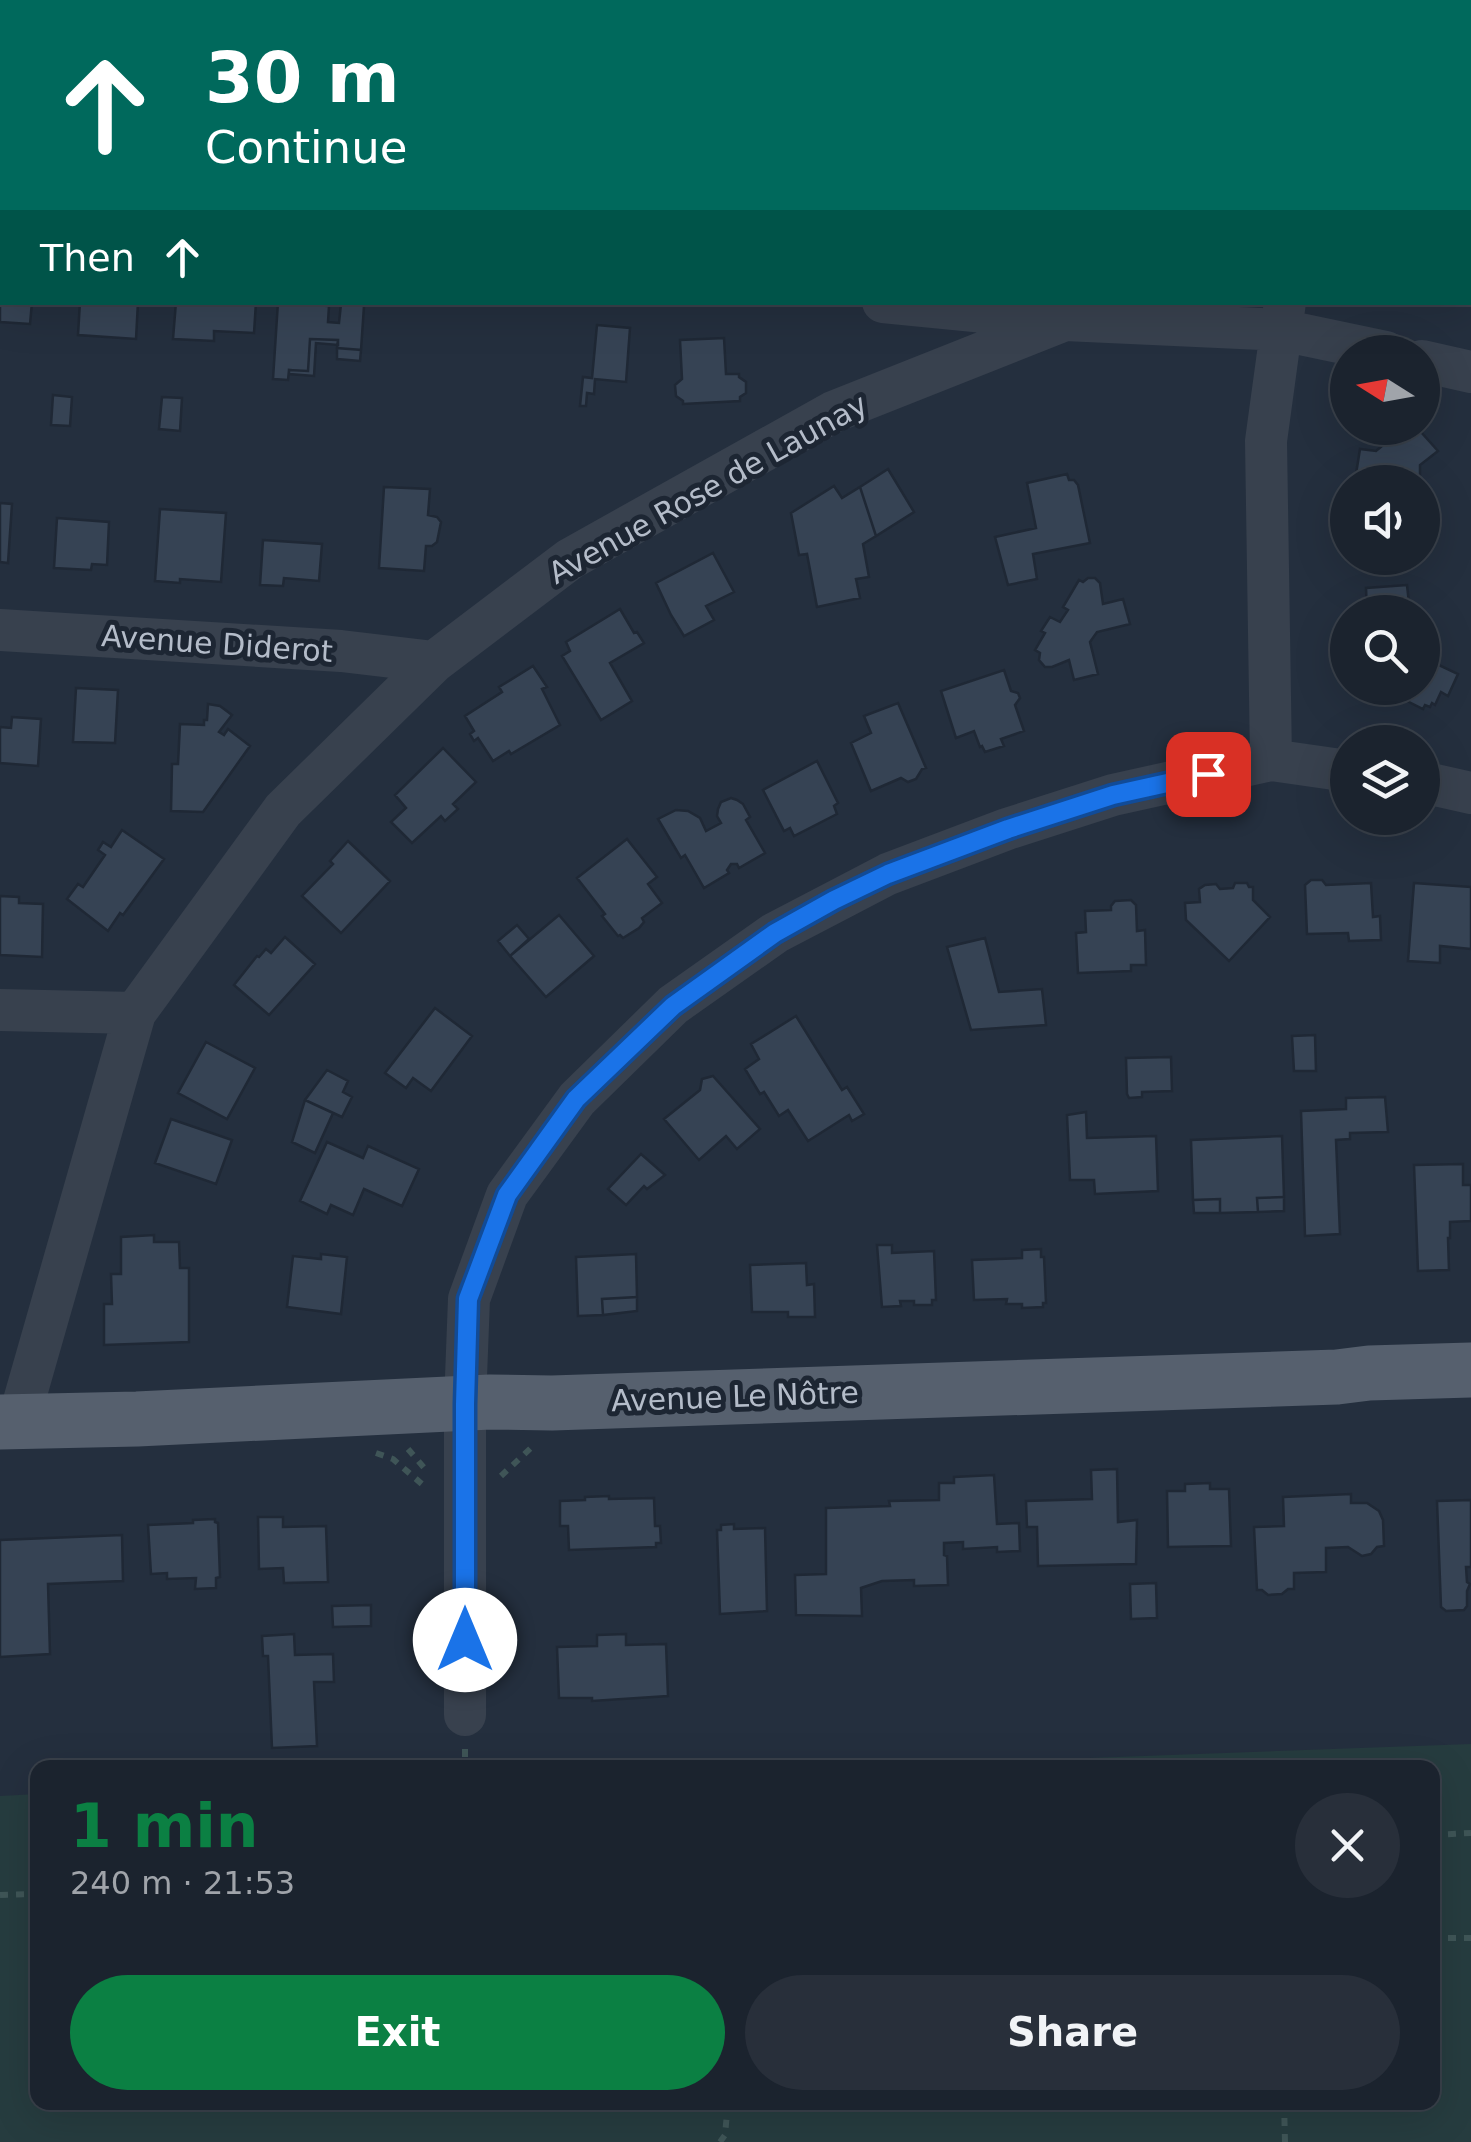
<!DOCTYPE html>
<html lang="en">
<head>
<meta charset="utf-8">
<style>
	:root { --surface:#1b232e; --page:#282f3a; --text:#f1f3f6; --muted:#a0a4aa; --line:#39404a; --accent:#0b8043 }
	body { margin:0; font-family:"DejaVu Sans",sans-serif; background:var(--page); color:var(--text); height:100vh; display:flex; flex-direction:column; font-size:38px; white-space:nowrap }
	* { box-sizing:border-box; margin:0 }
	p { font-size:32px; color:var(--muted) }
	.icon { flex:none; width:55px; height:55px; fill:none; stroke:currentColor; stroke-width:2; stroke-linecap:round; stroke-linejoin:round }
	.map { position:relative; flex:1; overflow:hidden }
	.drawer { position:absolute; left:30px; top:1760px; width:1410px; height:350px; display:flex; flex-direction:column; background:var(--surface); border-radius:20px; box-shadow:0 10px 40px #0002,0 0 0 2px var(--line) }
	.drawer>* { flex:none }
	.guide { position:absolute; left:0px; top:0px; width:1472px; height:305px; box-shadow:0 10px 40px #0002,0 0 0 2px var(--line); background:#00695c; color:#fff; overflow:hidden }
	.needle { width:65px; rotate:281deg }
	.fabs { position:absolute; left:1330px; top:335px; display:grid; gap:20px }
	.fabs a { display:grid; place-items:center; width:110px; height:110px; border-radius:50%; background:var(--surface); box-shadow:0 10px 40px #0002,0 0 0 2px var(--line); font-size:50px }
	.pin { position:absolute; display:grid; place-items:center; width:85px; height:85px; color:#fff; margin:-42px; border-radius:20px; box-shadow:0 5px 15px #0006 }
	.me { position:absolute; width:110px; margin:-55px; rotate:0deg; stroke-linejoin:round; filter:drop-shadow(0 0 8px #0008) }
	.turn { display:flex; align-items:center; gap:35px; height:210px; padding:0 40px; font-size:45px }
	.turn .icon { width:130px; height:130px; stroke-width:2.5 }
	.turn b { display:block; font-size:70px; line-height:85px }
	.then { display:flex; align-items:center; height:95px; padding:0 40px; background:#0003; gap:20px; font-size:38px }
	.round { display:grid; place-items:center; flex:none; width:105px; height:105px; border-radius:52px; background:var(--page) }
	.head { display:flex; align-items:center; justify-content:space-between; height:170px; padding:0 40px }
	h1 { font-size:60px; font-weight:700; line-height:75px; color:var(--accent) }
	.cta { display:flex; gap:20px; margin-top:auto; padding:20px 40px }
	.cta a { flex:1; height:115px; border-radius:60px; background:var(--accent); color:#fff; font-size:40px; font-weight:700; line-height:115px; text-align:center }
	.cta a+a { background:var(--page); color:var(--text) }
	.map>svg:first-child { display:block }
	.green { fill:#263c3f }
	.building { fill:#364354; stroke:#1f2835; stroke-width:2.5 }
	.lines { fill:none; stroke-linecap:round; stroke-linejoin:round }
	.path { stroke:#3f5557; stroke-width:6; stroke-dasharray:8 8; stroke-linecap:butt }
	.minor { stroke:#38414e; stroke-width:42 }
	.major { stroke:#56606e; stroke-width:55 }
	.route-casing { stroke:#114b97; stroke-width:25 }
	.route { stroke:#1a73e8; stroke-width:18 }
	.labels { text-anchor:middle; stroke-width:10; stroke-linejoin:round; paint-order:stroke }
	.street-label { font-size:30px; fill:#b4bcc9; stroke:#1d2633 }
</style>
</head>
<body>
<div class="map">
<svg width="1471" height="2142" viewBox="0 0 1471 2142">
	<rect width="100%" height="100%" fill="#242f3e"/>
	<path class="green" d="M1471 1744V2142H0V1796L37 1794 38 2102H1432V1768L844 1767Z"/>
	<path class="building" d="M0 281H2V302H32L30 324 0 322Z
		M80 302H138L136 339 78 335Z
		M176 302H256L254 333 214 331V341L173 339Z
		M278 302 313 303V305L329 306 328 322 339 323 341 304 364 306 361 350 337 348 338 340 310 339 308 371 289 370 288 380 273 379Z
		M597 325 630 328 626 382 595 379 594 394 587 393 586 406H580L583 377 592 378Z
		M724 338 726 374H739V377L746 382V393L740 397V401L683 404V401L676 396 675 385 682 379 680 340Z
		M310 339 338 340V345L316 343 314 376 289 374V370L308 371Z
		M337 348 361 350 360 361 337 359Z
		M53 395 72 397 70 426 51 425Z
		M162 397 182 398 180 431 159 429Z
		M1395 428H1421V432L1438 451 1420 465V477L1413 482H1363L1365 475 1356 474 1360 449 1376 451 1394 436Z
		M888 469 914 512 876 536 860 487Z
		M1067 474 1069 480H1074L1078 485 1090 543 1033 554 1037 579 1008 585 995 537 1036 528 1027 483Z
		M834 486 842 498 860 487 876 536 863 544 869 577 856 579 860 598 817 607 807 554 799 555 791 513Z
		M384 487 430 489 428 515 437 517 441 522 437 542 432 546H426L424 571 379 568Z
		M0 503 12 504 8 563 0 562Z
		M160 509 226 513 221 582 180 579V583L155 581Z
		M57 518 109 522 107 565 92 564 91 570 54 568Z
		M263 540 322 544 319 581 284 578 283 586 260 585Z
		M713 553 734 592 706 606 714 620 684 636 671 615 656 583Z
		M1088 578H1095L1100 583 1103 604 1123 599 1130 624 1097 632 1090 642 1098 674 1074 680 1069 660 1052 667H1045L1039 660 1040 653 1035 650 1045 633 1041 631 1050 617 1060 622 1068 610 1063 607 1079 580 1083 582Z
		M1407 585 1410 612H1367L1366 588Z
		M620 609 634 633 637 632 644 643 610 663 632 701 601 720 562 656 570 651 566 642Z
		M1422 653 1426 659 1458 674 1448 696 1441 692 1435 705 1432 703 1430 707 1425 705 1423 709 1407 701 1409 697 1397 691 1375 693 1367 697 1357 688H1422Z
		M533 666 547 687 542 689 560 725 511 754 509 751 493 761 478 738 474 741 470 734 474 731 465 716 502 692 499 687Z
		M1004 670 1011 691 1018 693 1020 698 1015 705 1024 731 1001 739 1004 746 985 752 982 746 980 747 974 731 956 738 941 691Z
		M76 688 118 690 115 743 73 742Z
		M898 703 926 768 922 769 916 779 908 782 901 778 871 791 851 743 871 733 864 716Z
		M208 704 220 706 232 715 219 732 224 735 228 729 250 746 203 812 171 811 172 764H178L180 724 204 725V720H207Z
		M12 717 41 719 38 766 0 763V727L11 728Z
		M443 748 476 782 453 804 458 809 445 821 441 816 412 843 391 822 406 808 395 795Z
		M817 761 838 803 834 806 837 814 794 836 790 828 784 831 763 790Z
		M731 798 737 800 743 804 750 817 746 820 765 853 739 868 737 864H731L727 870 729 873 704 888 685 855 681 858 658 819 676 810 688 811 700 818 706 831 721 823 717 816 718 809 721 802Z
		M122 830 164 859 123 915 120 913 108 931 67 899 78 884 83 887 105 855 98 850 103 842 111 847Z
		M627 839 657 877 648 884 662 903 642 918 644 922 639 928 623 938 620 935 618 936 602 916 605 914 577 878Z
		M348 841 390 881 341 933 302 896 333 864 330 861Z
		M1311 880H1322L1326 885 1371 883 1373 917 1380 916 1381 940 1349 941 1348 933 1307 934 1305 885Z
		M1235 883H1247L1249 887H1253V900L1270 917 1229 961 1186 920 1185 903 1200 902 1199 889 1205 885 1216 884 1220 889 1233 888Z
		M1414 883 1471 887V949L1440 946V963L1408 961Z
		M0 896 19 897V903L43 904 42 957 0 955Z
		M1131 900 1136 905 1137 931 1145 930 1146 965H1131V971L1078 973 1076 933 1086 932 1085 911 1111 910V906L1115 901Z
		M559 915 594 956 546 997 510 956Z
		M517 925 529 939 510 956 498 941Z
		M285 937 315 964 269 1015 234 985 257 956 259 957 266 949 271 953Z
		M985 938 999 992 1042 989 1046 1025 971 1030 947 947Z
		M435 1008 472 1036 431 1091 413 1078 406 1088 385 1073Z
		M796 1016 842 1090 847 1087 864 1114 852 1121 849 1115 808 1141 788 1110 779 1116 764 1092 760 1094 745 1069 759 1059 751 1044Z
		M1315 1035 1316 1071H1294L1292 1036Z
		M206 1042 255 1068 227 1119 178 1093Z
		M1171 1057 1172 1091 1142 1092V1097L1129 1098 1127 1094 1126 1058Z
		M327 1070 348 1081 343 1092 352 1097 342 1117 305 1100Z
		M713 1076 760 1129 737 1149 726 1136 699 1160 664 1119 700 1090 702 1079Z
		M1385 1097 1388 1132 1350 1133V1139L1336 1140 1340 1234 1305 1236 1301 1111 1346 1109V1098Z
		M305 1100 333 1113 315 1153 292 1142Z
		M1086 1112 1087 1138 1156 1136 1158 1191 1095 1194 1094 1180H1070L1067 1115Z
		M171 1119 232 1140 216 1184 155 1163Z
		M1282 1136 1284 1197 1257 1198 1258 1212 1220 1213V1199L1193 1200 1191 1140Z
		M327 1142 363 1158 368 1146 419 1169 402 1206 364 1189 353 1215 331 1205 327 1214 300 1201Z
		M641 1154 665 1175 647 1189 644 1186 626 1205 608 1189Z
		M1463 1164V1185H1471V1221L1450 1222V1238H1448L1449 1270 1418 1271 1414 1165Z
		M1284 1197V1211L1258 1212 1257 1198Z
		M1220 1199V1213H1194L1193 1200Z
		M154 1235V1242H179L180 1268H189V1342L104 1345V1304H112L111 1274H121V1237Z
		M877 1245H892V1253L934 1251 936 1300H932V1305H914V1301H900L901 1306 882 1307Z
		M1041 1249V1257H1044L1046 1303H1043V1307L1022 1308V1304H1006L1007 1299 974 1300 972 1260 1022 1258V1250Z
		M321 1254 347 1257 341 1314 287 1307 293 1256 321 1259Z
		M636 1254 637 1297 602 1299 603 1315 578 1316 576 1257Z
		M806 1263 807 1285 814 1284 815 1317H788V1312H752L750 1265Z
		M637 1297V1311L603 1315 602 1299Z
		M1117 1469 1118 1522 1137 1520 1136 1564 1038 1566 1037 1527H1027L1026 1501 1092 1499 1091 1470Z
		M994 1475 997 1524 1019 1523 1020 1551 997 1552V1547L963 1549V1542L944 1543V1555L947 1556 948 1585 914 1586V1580L882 1581 861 1588 862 1616 796 1615 795 1575 826 1574V1508L890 1506 889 1501 939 1500V1483H954V1477Z
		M1210 1483V1489H1229L1231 1546 1168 1547 1167 1491H1185V1484Z
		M1351 1494V1503H1367L1379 1511 1383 1520 1384 1546 1377 1547 1371 1554 1362 1556 1348 1547 1326 1548V1572L1294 1573V1589H1288L1282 1594 1268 1595 1262 1590H1257L1254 1527 1284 1526 1283 1497Z
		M609 1496V1499L654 1498 655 1526H660L661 1543H656V1547L569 1550 568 1526H560V1501L585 1500V1497Z
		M1471 1500V1567H1466L1467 1582 1470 1584 1467 1591V1606L1464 1610 1446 1611 1441 1607 1437 1501Z
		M258 1517H283V1527L326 1526 328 1582 284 1583 283 1568 259 1569Z
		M215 1519V1522L218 1523 220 1577 216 1578V1588L195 1589 196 1578 167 1579V1573L151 1574 148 1525 193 1523V1520Z
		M734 1524V1529L765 1528 767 1611 720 1614 717 1530H721V1525Z
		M122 1535 123 1581 48 1584 50 1654 0 1657V1540Z
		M1156 1583 1157 1618 1131 1619 1130 1584Z
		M371 1605V1626L333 1627 332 1606Z
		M294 1634 295 1655 333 1654 334 1682H314L317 1746 272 1748 268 1656H263L262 1636Z
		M626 1634V1645L666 1644 668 1696 592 1701V1698H559L557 1647 597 1646V1635Z"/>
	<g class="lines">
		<path class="path" d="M408 1449 426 1470
			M376 1453 393 1459 423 1485H428
			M501 1476 532 1447
			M465 1749V1768
			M1432 1835 1471 1833
			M0 1895 38 1894
			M1432 1938H1471
			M1284 2102 1285 2142
			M720 2142 725 2135 728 2102"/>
		<path class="minor" d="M1299 0V2
			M1432 0 1443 2
			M1355 2 1357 0
			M0 219 2 220
			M883 302 1055 319
			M1422 361 1471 372
			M0 630 341 651 434 662
			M1271 760 1266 441 1285 302
			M1422 782 1471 793
			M0 1010 135 1013
			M18 1422 135 1013 283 810 434 662 570 559 833 412 1065 320 1281 330 1386 352
			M465 1715V1403L469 1299 507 1195 577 1099 673 1005 775 933 888 874 1007 829 1113 795 1271 760 1348 771"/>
		<path class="major" d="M0 1422 137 1419 490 1402 552 1403 1337 1377 1369 1373 1471 1370"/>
	</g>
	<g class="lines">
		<g class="route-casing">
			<path id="route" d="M465 1640V1404L468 1299 507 1195 576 1099 673 1006 775 933 834 900 888 874 1008 829 1113 795 1208 774"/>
		</g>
		<use href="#route" class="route"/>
	</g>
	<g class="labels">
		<g class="street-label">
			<text transform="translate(708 489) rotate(-29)" y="10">Avenue Rose de Launay</text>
			<text transform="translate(217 644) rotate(4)" y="10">Avenue Diderot</text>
			<text transform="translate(735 1397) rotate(-2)" y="10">Avenue Le Nôtre</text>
		</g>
	</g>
</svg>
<div class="fabs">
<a><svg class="needle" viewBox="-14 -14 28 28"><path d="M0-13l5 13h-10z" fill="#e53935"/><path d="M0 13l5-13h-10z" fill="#a0a4aa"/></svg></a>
<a><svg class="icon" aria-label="sound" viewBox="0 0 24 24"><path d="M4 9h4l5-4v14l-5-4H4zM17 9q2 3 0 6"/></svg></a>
<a><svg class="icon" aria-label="search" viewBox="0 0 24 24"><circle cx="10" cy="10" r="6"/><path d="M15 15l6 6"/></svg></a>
<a><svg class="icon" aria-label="layers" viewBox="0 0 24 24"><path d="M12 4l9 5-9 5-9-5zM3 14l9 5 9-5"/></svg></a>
</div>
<div class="pin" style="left:1208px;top:774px;background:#d93025"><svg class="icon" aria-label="arrive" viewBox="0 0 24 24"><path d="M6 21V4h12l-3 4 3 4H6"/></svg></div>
<svg class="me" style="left:465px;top:1640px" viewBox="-20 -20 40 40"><circle r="19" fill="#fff"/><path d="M0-13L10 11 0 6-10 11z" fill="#1a73e8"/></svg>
<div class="guide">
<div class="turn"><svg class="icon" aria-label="ahead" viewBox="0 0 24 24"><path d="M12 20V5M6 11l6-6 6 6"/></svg><div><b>30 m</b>Continue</div></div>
<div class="then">Then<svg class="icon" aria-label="ahead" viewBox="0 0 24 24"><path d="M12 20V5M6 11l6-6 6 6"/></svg></div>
</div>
<section class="drawer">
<div class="head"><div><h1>1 min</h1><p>240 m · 21:53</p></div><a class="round"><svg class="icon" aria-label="close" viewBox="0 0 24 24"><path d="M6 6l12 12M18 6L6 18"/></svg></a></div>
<div class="cta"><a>Exit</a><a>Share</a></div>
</section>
</div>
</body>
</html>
